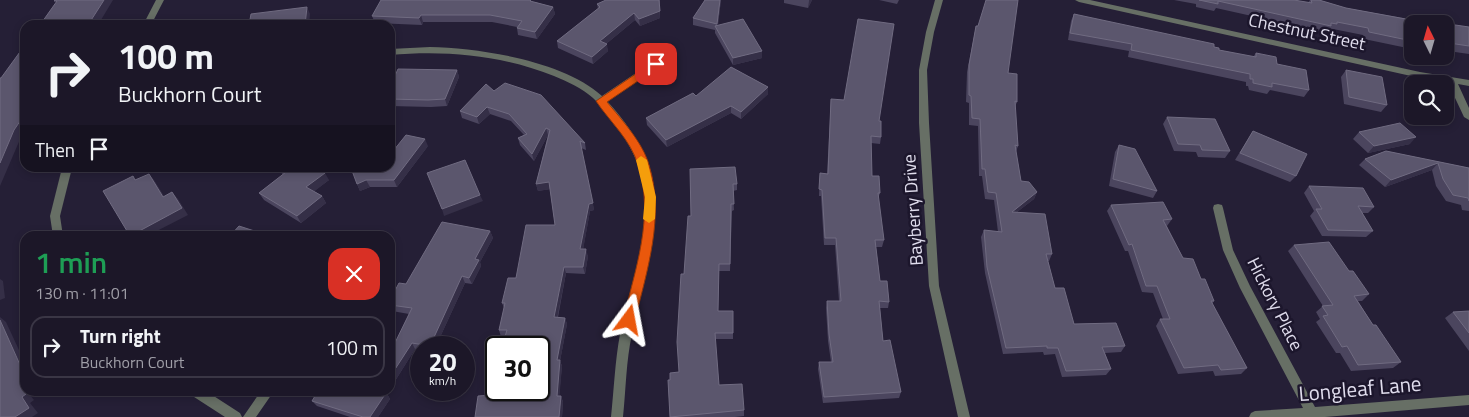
<!DOCTYPE html>
<html lang="en">
<head>
<meta charset="utf-8">
<style>
	:root { --surface:#1c1728; --page:#292434; --text:#f1f3f6; --muted:#a09fa8; --line:#3a3645 }
	body { margin:0; font-family:"Titillium Web",sans-serif; background:var(--page); color:var(--text); height:100vh; display:flex; flex-direction:column; font-size:19px; white-space:nowrap }
	* { box-sizing:border-box; margin:0 }
	p { font-size:16px; color:var(--muted) }
	.icon { flex:none; width:28px; height:28px; fill:none; stroke:currentColor; stroke-width:2; stroke-linecap:round; stroke-linejoin:round }
	.map { position:relative; flex:1; overflow:hidden }
	.side { position:absolute; left:20px; top:231px; width:375px; height:165px; display:flex; flex-direction:column; background:var(--surface); border-radius:15px; box-shadow:0 2px 8px #0003,0 0 0 1px var(--line) }
	.side>* { flex:none }
	.banner { position:absolute; left:20px; top:20px; width:375px; height:152px; border-radius:15px; box-shadow:0 2px 8px #0003,0 0 0 1px var(--line); background:#1c1728; color:var(--text); overflow:hidden }
	.needle { width:32px; rotate:355deg }
	.fabs { position:absolute; left:1404px; top:15px; display:grid; gap:10px }
	.fabs a { display:grid; place-items:center; width:50px; height:50px; border-radius:10px; background:var(--surface); box-shadow:0 2px 8px #0003,0 0 0 1px var(--line); font-size:25px }
	.speed { position:absolute; left:410px; top:336px; display:flex; gap:10px; font-size:25px; font-weight:700; text-align:center }
	.speed>* { display:grid; place-content:center; width:65px; height:65px; border-radius:50%; background:var(--surface); box-shadow:0 2px 8px #0003,0 0 0 1px var(--line); line-height:1 }
	.speed small { font-size:12px; font-weight:400 }
	.speed .limit { border:2px solid #111; border-radius:8px; background:#fff; color:#111 }
	.pin { position:absolute; display:grid; place-items:center; width:42px; height:42px; color:#fff; margin:-21px; border-radius:10px; box-shadow:0 2px 8px #0006 }
	.me { position:absolute; width:55px; margin:-28px; rotate:13deg; stroke-linejoin:round; filter:drop-shadow(0 0 4px #0008) }
	.turn { display:flex; align-items:center; gap:18px; height:105px; padding:0 15px; font-size:22px }
	.turn .icon { width:65px; height:65px; stroke-width:2.5 }
	.turn b { display:block; font-size:35px; line-height:42px }
	.then { display:flex; align-items:center; height:48px; padding:0 15px; background:#0003; gap:10px; font-size:19px }
	.round { display:grid; place-items:center; flex:none; width:52px; height:52px; border-radius:15px; background:var(--page) }
	.headline { display:flex; align-items:center; justify-content:space-between; height:85px; padding:0 15px }
	h1 { font-size:30px; font-weight:600; line-height:38px; color:#1e9e55 }
	ul { padding:0; list-style:none }
	li { display:flex; align-items:center; gap:15px; height:62px; margin:0 10px 8px; padding:0 5px; border:2px solid var(--line); border-radius:15px }
	li div { flex:1 }
	li b { display:block; font-size:19px }
	li em { font-style:normal }
	.map>svg:first-child { display:block }
	.lines { fill:none; stroke-linecap:round; stroke-linejoin:round }
	.minor { fill:#676f65; fill-rule:evenodd }
	.tertiary { fill:#676f65; fill-rule:evenodd }
	.wall { fill:#4b455e }
	.shaded-wall { fill:#352f47 }
	.building { fill:#5b566d; stroke:#706b81 }
	.route { fill:#ea580c; stroke:#983908 }
	.slow { fill:#f59e0b }
	.labels { text-anchor:middle; stroke-width:5; stroke-linejoin:round; paint-order:stroke }
	.street-label { font-size:18px; fill:#e0dded; stroke:#1c162c }
	.near-street-label { font-size:21px; fill:#e0dded; stroke:#1c162c }
</style>
</head>
<body>
<div class="map">
<svg width="1469" height="417" viewBox="0 0 1469 417">
	<rect width="100%" height="100%" fill="#251f36"/>
	<g class="lines">
		<path class="minor" d="M156 0H164L151 25H143Z
			M1075 0H1090L1420 72 1469 80V86L1458 84 1469 108V120L1464 117 1448 83 1420 78 1079 2Z
			M430 47C480 48 564 61 602 96L667 52H673L674 54 607 101C682 182 651 240 632 334 626 361 626 389 623 417H611C614 389 615 361 620 334 630 289 647 244 645 197 644 176 636 157 626 140 617 125 606 110 593 98 582 88 568 82 554 76 501 55 446 50 390 55V49Z
			M62 168H72L60 216 63 236H53L50 216Z
			M1218 204 1222 205 1223 208 1233 250 1250 286 1315 407 1469 395V405L1325 417H1249L1251 413 1255 411 1303 408 1240 288 1223 250 1213 208 1214 205Z
			M189 391H206L240 413 242 417H225L191 395Z
			M261 391H274L256 417H243Z"/>
		<path class="tertiary" d="M935 0H943L934 32 927 70 929 123 939 286 970 417H958L929 286 919 123V70L926 32Z"/>
	</g>
	<path class="wall" d="M660 0V18L640 26 635 20 606 44 608 51 593 64 558 48 557 41 598 9 597 4Z
		M705 0H721L718 25 762 51V58L733 65 715 33V30L693 25V18Z
		M784 0H812L808 8 784 3Z
		M879 0H899L897 4Z
		M1174 0H1294L1308 3 1310 0H1319L1346 8 1420 21 1421 20 1469 27V54L1448 51 1445 55V24H1412V49L1364 39 1363 35 1333 29 1332 31 1329 30 1327 33 1216 8 1214 11 1196 7V4Z
		M535 2 553 7 555 14 537 39 518 35 517 28V27L492 22H423L422 25 375 23 372 16Z
		M1074 14 1214 47 1219 50 1253 57 1256 53 1277 64 1309 90 1304 97 1270 90 1267 94 1249 90 1248 86H1246V82L1128 57 1129 51 1068 40 1071 21Z
		M976 26 1008 73 1017 102 1015 107 1018 146 1016 152 1021 181 1037 192 1034 199 1017 212 1052 254 1049 261H1048L1055 288 1074 324 1125 346 1121 352 1105 353 1111 369 1106 375 1062 377 1055 354 1044 355 1043 352 1003 354 985 273 981 237 984 230 998 232 994 200 985 199 982 176H979L978 126 969 125V103L966 102 967 72Z
		M457 70 459 77 447 106 431 107 390 106V78Z
		M1346 70 1387 105 1381 112 1344 104 1341 77Z
		M768 87V94L741 119 731 113 667 147 647 125 646 118 696 96Z
		M494 91 585 143 586 150 581 148 594 210 590 211 583 249 588 256 585 274 566 273 558 317 565 318 567 324 560 361 562 366 559 396H561L563 402 562 417H475L507 394 512 346H507L504 340 505 337H501L499 330 504 308 502 303 516 278 555 225 550 189 538 191 536 184 548 135 534 161 520 145 518 138 524 135 511 121 490 114 479 124 462 118 460 111Z
		M831 99 879 121 881 137 880 144 871 143 872 176 880 193 878 199 884 240 882 247H876L880 281 889 302 888 308H880L883 341 901 392 899 398 823 403 818 369 819 362H831L828 341 826 308 827 301H839L835 245H824L821 196H819L820 173 827 174Z
		M1167 117 1230 151 1225 158 1198 157 1196 152 1174 151 1163 124Z
		M1253 131 1296 176 1290 182 1235 160Z
		M1359 132 1410 144 1368 153 1353 139Z
		M1119 145 1157 191 1153 198 1109 186 1115 152Z
		M428 146 397 187H370L360 191 357 184 390 168Z
		M1386 151 1469 168V211L1462 210 1461 205 1446 201 1436 186 1432 170 1385 187 1359 165 1365 159Z
		M278 168 329 180 314 191 322 196 326 203 301 223 264 200 259 193 283 175Z
		M690 169 737 184V190L733 191 734 210 732 211 730 271H719L718 311H733V339H715L719 385 744 410V416L735 417H670L668 380H670L679 372 684 274 691 216Z
		M1309 186 1374 207 1368 213H1362L1373 231 1366 237 1322 236 1310 216 1314 211 1304 193Z
		M1111 205 1172 219 1167 226 1183 258 1201 279 1214 301 1212 304 1247 368 1241 374 1215 376 1213 371 1178 374 1156 326 1160 319H1163L1153 293 1142 292 1128 251H1125L1107 211Z
		M490 231 493 238 480 262 481 266 472 284 465 283 435 348H421V350L415 349 390 389 409 314 392 311 390 308V300L406 284Z
		M1294 245 1349 271 1369 294 1362 301H1358L1373 325 1401 362 1393 368 1351 371 1340 353H1336L1316 322 1320 319 1316 312 1323 306 1288 251Z
		M1469 311V351L1445 318 1453 312Z
		M318 391H388L387 394 390 399 378 417H350L317 406 312 401Z"/>
	<path class="shaded-wall" d="M104 0H113L98 25H88Z
		M659 0 660 18 640 26 639 19Z
		M720 0H721L717 31V24Z
		M809 0H812L808 8 809 1Z
		M307 7 310 14 309 25H305Z
		M553 7 555 14 537 39 535 32Z
		M634 13 635 20 601 48 600 41Z
		M421 15 423 22 422 25 419 18Z
		M607 44 608 51 593 64 592 57Z
		M762 51V58L733 65V58Z
		M457 70 459 77 447 106 445 99Z
		M768 87V94L741 119V112Z
		M731 106V113L667 147 666 140Z
		M487 107 490 114 479 124 477 117Z
		M25 114V131L21 137 0 186V163L14 130Z
		M546 128 548 135 534 161 532 154Z
		M1416 137 1410 144 1368 153 1374 146Z
		M425 139 428 146 397 187 394 180Z
		M1438 163 1432 170 1385 187 1391 180Z
		M325 173 329 180 311 194 306 187Z
		M149 174 154 180 169 204 163 197Z
		M366 180 370 187 360 191 357 184Z
		M549 182 551 189 538 191 536 184Z
		M172 192 178 199 188 215 147 236H130Z
		M1037 192 1034 199 1009 218 1012 212Z
		M480 195 483 201 444 216 442 209Z
		M322 196 326 203 301 223 297 216Z
		M593 203 594 210 590 211 582 256 580 249 589 204Z
		M490 231 493 238 480 262 481 266 472 284 469 278 475 259Z
		M586 249 588 256 585 274 583 267Z
		M564 267 566 273 556 324 554 317Z
		M462 276 465 283 435 348H430V346Z
		M0 279 3 281 5 298 0 300Z
		M0 317 6 322 25 363V369L21 367 0 320Z
		M565 318 567 324 560 361 562 366 559 402 557 396V360Z
		M412 343 415 349 390 389V377Z
		M25 386V391H34L29 394 34 400 30 403 38 413 32 417H15L22 397 21 388Z
		M380 391H388L387 394 390 399 378 417H370Z
		M561 396 563 402 562 417H559Z"/>
	<path class="building" d="M55 0H104L88 25H40L57 1H54Z
		M381 0H531L530 1 553 7 535 32 517 28 522 21 490 15H421L419 18 372 16Z
		M606 0H659L660 11 639 19 634 13 600 41 607 44 592 57 557 41 600 7 597 4Z
		M705 0H720L717 24 693 18Z
		M986 0H1018L1008 73 1017 74V102L1015 101 1018 146 1015 145 1021 181 1029 182 1037 192 1012 212 1045 214 1052 254H1046L1055 288H1064L1074 324 1116 323 1125 346 1102 347 1111 369 1066 371 1058 348H1047V346L1006 348 987 267 984 230 1002 232 996 193 988 192 985 169H982L980 119 972 118 971 96 969 95V65L976 26H978Z
		M1199 0H1294L1312 3 1311 0H1319L1346 8 1422 22 1421 20 1469 27V46L1449 43 1451 48 1445 47V24H1412V41L1369 32 1368 28 1337 22V24L1331 23V26L1218 1V4Z
		M307 7 305 25H249L251 14Z
		M1074 14 1214 44V47L1219 48V50L1256 57V53L1276 57 1277 64 1306 70 1309 90 1272 83V87L1253 83V79H1250V74L1131 50 1132 44 1070 33Z
		M743 19 762 51 733 58 715 26Z
		M858 19 894 24 879 121H881V137L871 136 872 176H879L880 193H878L884 240H875L880 281H887L889 302 879 301 883 341 890 340 901 392 824 397 819 362H833L829 334 827 301H841L836 238H825L822 190 819 189 820 173 828 174 831 99 844 100Z
		M25 45V114L14 130 0 163V78H1Z
		M731 67 768 87 741 112 731 106 666 140 646 118 693 93 696 96Z
		M398 69 457 70 445 99 428 100 390 99V78H394Z
		M1346 70 1382 77 1387 105 1349 97Z
		M505 83 541 95 585 143 580 141 593 203 589 204 580 249H586L583 267H564L554 317 565 318 557 360H560L557 396H561L559 417H475L478 396 507 394 508 390H539V348H512L513 340H504L507 330H499L505 303H502L508 278H516L526 225H555L549 182 536 184 550 130 546 128 532 154 518 138 527 134 509 114 487 107 477 117 460 111 486 84 494 91Z
		M1167 117 1215 119 1230 151 1202 150 1200 145 1178 144Z
		M1400 123 1416 137 1374 146 1359 132Z
		M1253 131 1307 154 1296 176 1240 153Z
		M406 135 425 139 394 180H366L357 184 351 168H390V155Z
		M1119 145 1135 149 1157 191 1113 179Z
		M1386 151 1469 168V201L1468 198 1453 195 1443 179 1438 163 1391 180 1365 159Z
		M465 160 480 195 442 209 427 173Z
		M735 167 737 184H733L734 204H731L730 264H719L718 311H733V333H715L719 385 742 384 744 410 670 417 668 380H670V373L679 372 677 342 681 274H684L688 216H691L690 169Z
		M278 168H315L325 173 306 187 322 196 297 216 259 193 286 172Z
		M149 174 163 197 172 192 182 208 130 236 103 191 133 176 135 180Z
		M1309 186 1363 188 1374 207 1358 206 1373 231 1328 230 1316 209H1322Z
		M1163 202 1172 219 1163 220 1183 258 1193 259 1201 279H1205L1214 301H1211L1247 368 1221 370 1218 365 1184 368 1160 319H1170L1157 286H1146L1132 244 1129 245 1111 205Z
		M442 222 490 231 475 259 479 260 469 278 462 276 430 346 412 343 390 377V353L412 308 390 305V300L399 283 406 284Z
		M239 226 270 236H230Z
		M1329 242 1349 271H1353L1369 294 1354 296 1373 325H1376L1401 362 1358 365 1347 346 1342 347 1323 316 1328 315 1322 306 1333 305 1294 245Z
		M1469 311V333L1453 312Z
		M0 320 21 367 25 364V386L21 388 26 394 22 397 29 408 15 417H0Z
		M318 391H381L386 393 370 417H363L312 401Z"/>
	<path class="route" d="M656 60 661 64 660 66 607 102C622 120 643 143 649 165 665 216 647 270 635 320L634 324 629 325 625 324 623 320C635 270 655 216 638 165 631 140 610 122 596 101Z"/>
	<path class="slow" d="M641 156 647 160 656 197 655 219 649 223 643 219 645 197 636 160Z"/>
	<g class="labels">
		<g class="street-label">
			<text transform="translate(1307 32) rotate(12)" y="6">Chestnut Street</text>
			<text transform="translate(913 210) rotate(-94)" y="6">Bayberry Drive</text>
			<text transform="translate(1275 304) rotate(63)" y="6">Hickory Place</text>
		</g>
		<g class="near-street-label">
			<text transform="translate(1360 389) rotate(-5)" y="7">Longleaf Lane</text>
		</g>
	</g>
</svg>
<div class="fabs">
<a><svg class="needle" viewBox="-14 -14 28 28"><path d="M0-13l5 13h-10z" fill="#e53935"/><path d="M0 13l5-13h-10z" fill="#a09fa8"/></svg></a>
<a><svg class="icon" aria-label="search" viewBox="0 0 24 24"><circle cx="10" cy="10" r="6"/><path d="M15 15l6 6"/></svg></a>
</div>
<div class="speed"><div>20<small>km/h</small></div><div class="limit">30</div></div>
<div class="pin" style="left:656px;top:64px;background:#d93025"><svg class="icon" aria-label="arrive" viewBox="0 0 24 24"><path d="M6 21V4h12l-3 4 3 4H6"/></svg></div>
<svg class="me" style="left:629px;top:320px" viewBox="-20 -20 40 40"><path d="M0-17L14 15 0 8-14 15z" fill="#ea580c" stroke="#fff" stroke-width="4"/></svg>
<div class="banner">
<div class="turn"><svg class="icon" aria-label="right" viewBox="0 0 24 24"><path d="M7 20v-9h11M14 6l5 5-5 5"/></svg><div><b>100 m</b>Buckhorn Court</div></div>
<div class="then">Then<svg class="icon" aria-label="arrive" viewBox="0 0 24 24"><path d="M6 21V4h12l-3 4 3 4H6"/></svg></div>
</div>
<section class="side">
<div class="headline"><div><h1>1 min</h1><p>130 m · 11:01</p></div><a class="round" style="background:#d93025;color:#fff"><svg class="icon" aria-label="close" viewBox="0 0 24 24"><path d="M6 6l12 12M18 6L6 18"/></svg></a></div>
<ul>
<li><svg class="icon" aria-label="right" viewBox="0 0 24 24"><path d="M7 20v-9h11M14 6l5 5-5 5"/></svg><div><b>Turn right</b><p>Buckhorn Court</p></div><em>100 m</em></li>
</ul>
</section>
</div>
</body>
</html>
